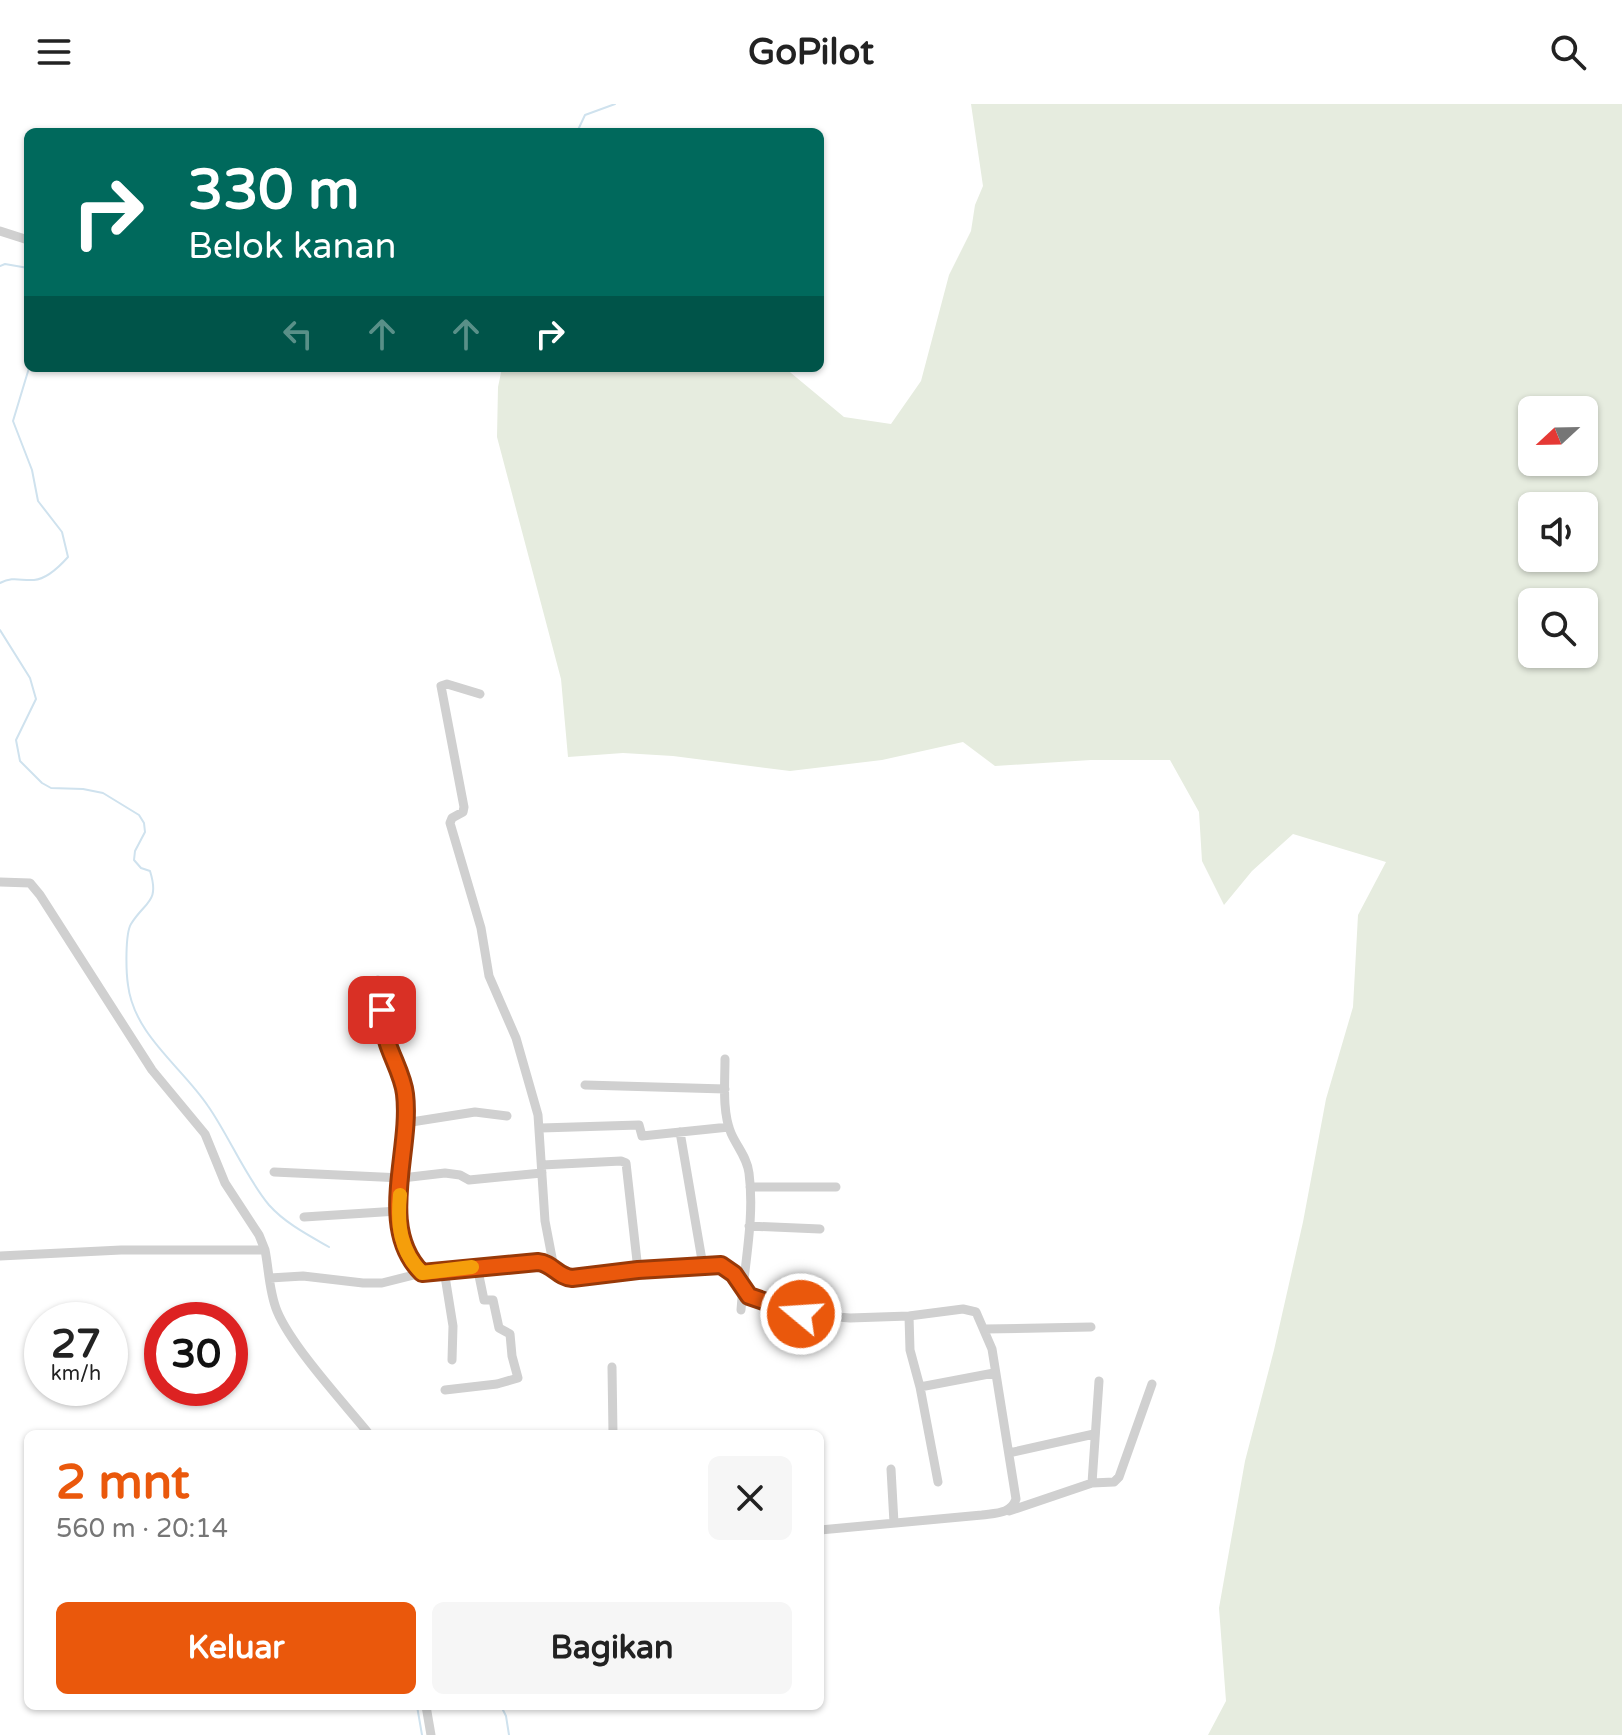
<!DOCTYPE html>
<html lang="id">
<head>
<meta charset="utf-8">
<style>
	:root { --surface:#fff; --page:#f6f6f6; --text:#222; --muted:#767676; --accent:#ea580c }
	body { margin:0; font-family:"Varela Round",sans-serif; background:var(--page); color:var(--text); height:100vh; display:flex; flex-direction:column; font-size:30px; white-space:nowrap }
	* { box-sizing:border-box; margin:0 }
	p { font-size:26px; color:var(--muted) }
	.icon { flex:none; width:44px; height:44px; fill:none; stroke:currentColor; stroke-width:2; stroke-linecap:round; stroke-linejoin:round }
	.map { position:relative; flex:1; overflow:hidden }
	.sheet { position:absolute; left:24px; top:1326px; width:800px; height:280px; display:flex; flex-direction:column; background:var(--surface); border-radius:12px; box-shadow:0 2px 6px #0004 }
	.sheet>* { flex:none }
	.top-card { position:absolute; left:24px; top:24px; width:800px; height:244px; border-radius:12px; box-shadow:0 2px 6px #0004; background:#00695c; color:#fff; overflow:hidden }
	.needle { width:52px; rotate:248deg }
	.buttons { position:absolute; left:1518px; top:292px; display:grid; gap:16px }
	.buttons a { display:grid; place-items:center; width:80px; height:80px; border-radius:12px; background:var(--surface); box-shadow:0 2px 6px #0004; font-size:40px }
	.speed { position:absolute; left:24px; top:1198px; display:flex; gap:16px; font-size:40px; font-weight:700; text-align:center }
	.speed>* { display:grid; place-content:center; width:104px; height:104px; border-radius:50%; background:var(--surface); box-shadow:0 2px 6px #0004; line-height:1 }
	.speed small { font-size:20px; font-weight:400 }
	.speed .limit { border:12px solid #d22; background:#fff; color:#111 }
	.pin { position:absolute; display:grid; place-items:center; width:68px; height:68px; color:#fff; margin:-34px; border-radius:16px; box-shadow:0 4px 12px #0006 }
	.me { position:absolute; width:88px; margin:-44px; rotate:288deg; stroke-linejoin:round; filter:drop-shadow(0 0 6px #0008) }
	.turn { display:flex; align-items:center; gap:28px; height:168px; padding:0 32px; font-size:36px }
	.turn .icon { width:104px; height:104px; stroke-width:2.5 }
	.turn b { display:block; font-size:56px; line-height:68px }
	.lanes { display:flex; align-items:center; height:76px; padding:0 32px; background:#0003; justify-content:center; gap:40px; direction:ltr }
	.lanes .off { opacity:.35 }
	.round { display:grid; place-items:center; flex:none; width:84px; height:84px; border-radius:12px; background:var(--page) }
	.summary { display:flex; align-items:center; justify-content:space-between; height:136px; padding:0 32px }
	h1 { font-size:48px; font-weight:800; line-height:60px; color:var(--accent) }
	.primary-button { display:flex; gap:16px; margin-top:auto; padding:16px 32px }
	.primary-button a { flex:1; height:92px; border-radius:12px; background:var(--accent); color:#fff; font-size:32px; font-weight:800; line-height:92px; text-align:center }
	.primary-button a+a { background:var(--page); color:var(--text) }
	header { display:flex; justify-content:space-between; align-items:center; height:104px; padding:0 32px; background:var(--surface); font-size:36px; font-weight:800 }
	.map>svg:first-child { display:block }
	.green { fill:#e6ecdf; fill-rule:evenodd }
	.lines { fill:none; stroke-linecap:round; stroke-linejoin:round }
	.stream { stroke:#cfe2ee; stroke-width:2 }
	.minor { stroke:#d0d0d0; stroke-width:9 }
	.route-casing { stroke:#983908; stroke-width:20 }
	.route { stroke:#ea580c; stroke-width:14 }
	.slow { stroke:#f59e0b; stroke-width:14 }
</style>
</head>
<body>
<header><svg class="icon" aria-label="menu" viewBox="0 0 24 24"><path d="M4 6h16M4 12h16M4 18h16"/></svg>GoPilot<svg class="icon" aria-label="search" viewBox="0 0 24 24"><circle cx="10" cy="10" r="6"/><path d="M15 15l6 6"/></svg></header>
<div class="map">
<svg width="1622" height="1631" viewBox="0 0 1622 1631">
	<rect width="100%" height="100%" fill="#fff"/>
	<path class="green" d="M971 0H1622V1631H1208L1226 1597 1219 1504 1245 1357 1274 1246 1303 1118 1326 995 1353 903 1358 811 1386 758 1293 730 1252 767 1224 801 1202 757 1199 708 1170 656H1091L995 662 963 638 882 656 790 667 673 652 623 649 568 653 561 575 497 333 498 283 502 264H785L844 313 891 320 921 277 949 171 971 127 975 101 983 82ZM1584 306V358H1532V306ZM1584 402V454H1532V402ZM1584 498V550H1532V498Z"/>
	<g class="lines">
		<path class="stream" d="M577 28 585 11 615 0
			M0 162 5 160 28 164
			M0 479C13 472 21 477 34 476 46 475 60 462 68 453L62 428 38 397 32 366 13 317 29 264
			M0 526 30 574 36 595 16 636 20 657 42 679 51 684 83 685 103 689 139 711 144 719 145 728 135 747 134 756 141 764 150 767C160 799 145 797 131 820 125 830 126 868 128 881 134 931 182 963 208 1002 229 1032 245 1072 269 1101 285 1119 308 1131 329 1143
			M417 1602 422 1631
			M501 1602 506 1612 509 1631"/>
		<path class="minor" d="M0 127 28 136
			M480 590 447 580 441 582 464 703 463 708 452 714 450 719 481 824 489 872 516 934 538 1011 545 1117 554 1164
			M0 778 30 779 40 791 152 966 205 1030 225 1079 259 1131 265 1146
			M378 876C381 896 382 918 387 937 392 955 403 972 405 990 411 1048 377 1123 422 1169
			M725 955C725 978 722 1008 731 1029 737 1043 747 1053 749 1069 755 1114 744 1162 741 1206
			M585 981 725 985
			M405 1019 475 1008 507 1012
			M541 1024 639 1021 642 1032 729 1023
			M680 1028 703 1162
			M542 1061 621 1057 626 1059 638 1166
			M274 1068 402 1074 445 1069 460 1071 469 1076 542 1069
			M750 1083H836
			M304 1113 398 1107
			M749 1122 820 1125
			M0 1152 121 1146H265C269 1166 269 1188 277 1207 292 1243 343 1298 369 1330
			M444 1166 453 1222 452 1256
			M270 1174 303 1172 363 1179H382L422 1169 477 1162 538 1158 551 1162 562 1172 572 1174 638 1166 721 1161 734 1170 749 1192 801 1210 850 1214 909 1212 963 1205 976 1208 992 1245 1016 1395C1011 1410 996 1409 982 1411L820 1426
			M909 1212 910 1246 920 1283
			M985 1225 1091 1223
			M612 1263 613 1330
			M445 1286 497 1280 518 1274 512 1252 510 1230 499 1224 493 1196H484L477 1162
			M1009 1349 1094 1330
			M891 1365 894 1419
			M938 1378 920 1283 994 1269
			M1092 1379 1114 1378 1119 1373 1152 1280
			M1009 1407 1092 1379 1099 1277
			M426 1602 431 1631"/>
	</g>
	<g class="lines">
		<g class="route-casing">
			<path id="route" d="M382 906C384 916 384 927 387 937 392 954 403 972 405 990 412 1047 376 1123 422 1169L538 1158C552 1159 558 1173 572 1174L638 1166 721 1161 734 1170 749 1192 801 1210"/>
		</g>
		<use href="#route" class="route"/>
		<path class="slow" d="M400 1091C397 1121 400 1147 422 1169L472 1163"/>
	</g>
</svg>
<div class="buttons">
<a><svg class="needle" viewBox="-14 -14 28 28"><path d="M0-13l5 13h-10z" fill="#e53935"/><path d="M0 13l5-13h-10z" fill="#767676"/></svg></a>
<a><svg class="icon" aria-label="sound" viewBox="0 0 24 24"><path d="M4 9h4l5-4v14l-5-4H4zM17 9q2 3 0 6"/></svg></a>
<a><svg class="icon" aria-label="search" viewBox="0 0 24 24"><circle cx="10" cy="10" r="6"/><path d="M15 15l6 6"/></svg></a>
</div>
<div class="speed"><div>27<small>km/h</small></div><div class="limit">30</div></div>
<div class="pin" style="left:382px;top:906px;background:#d93025"><svg class="icon" aria-label="arrive" viewBox="0 0 24 24"><path d="M6 21V4h12l-3 4 3 4H6"/></svg></div>
<svg class="me" style="left:801px;top:1210px" viewBox="-20 -20 40 40"><circle r="17" fill="#ea580c" stroke="#fff" stroke-width="3"/><path d="M0-11L8 9 0 5-8 9z" fill="#fff"/></svg>
<div class="top-card">
<div class="turn"><svg class="icon" aria-label="right" viewBox="0 0 24 24"><path d="M7 20v-9h11M14 6l5 5-5 5"/></svg><div><b>330 m</b>Belok kanan</div></div>
<div class="lanes"><svg class="icon off" aria-label="left" viewBox="0 0 24 24"><path d="M17 20v-9H6M10 6l-5 5 5 5"/></svg><svg class="icon off" aria-label="ahead" viewBox="0 0 24 24"><path d="M12 20V5M6 11l6-6 6 6"/></svg><svg class="icon off" aria-label="ahead" viewBox="0 0 24 24"><path d="M12 20V5M6 11l6-6 6 6"/></svg><svg class="icon" aria-label="right" viewBox="0 0 24 24"><path d="M7 20v-9h11M14 6l5 5-5 5"/></svg></div>
</div>
<section class="sheet">
<div class="summary"><div><h1>2 mnt</h1><p>560 m · 20:14</p></div><a class="round"><svg class="icon" aria-label="close" viewBox="0 0 24 24"><path d="M6 6l12 12M18 6L6 18"/></svg></a></div>
<div class="primary-button"><a>Keluar</a><a>Bagikan</a></div>
</section>
</div>
</body>
</html>
